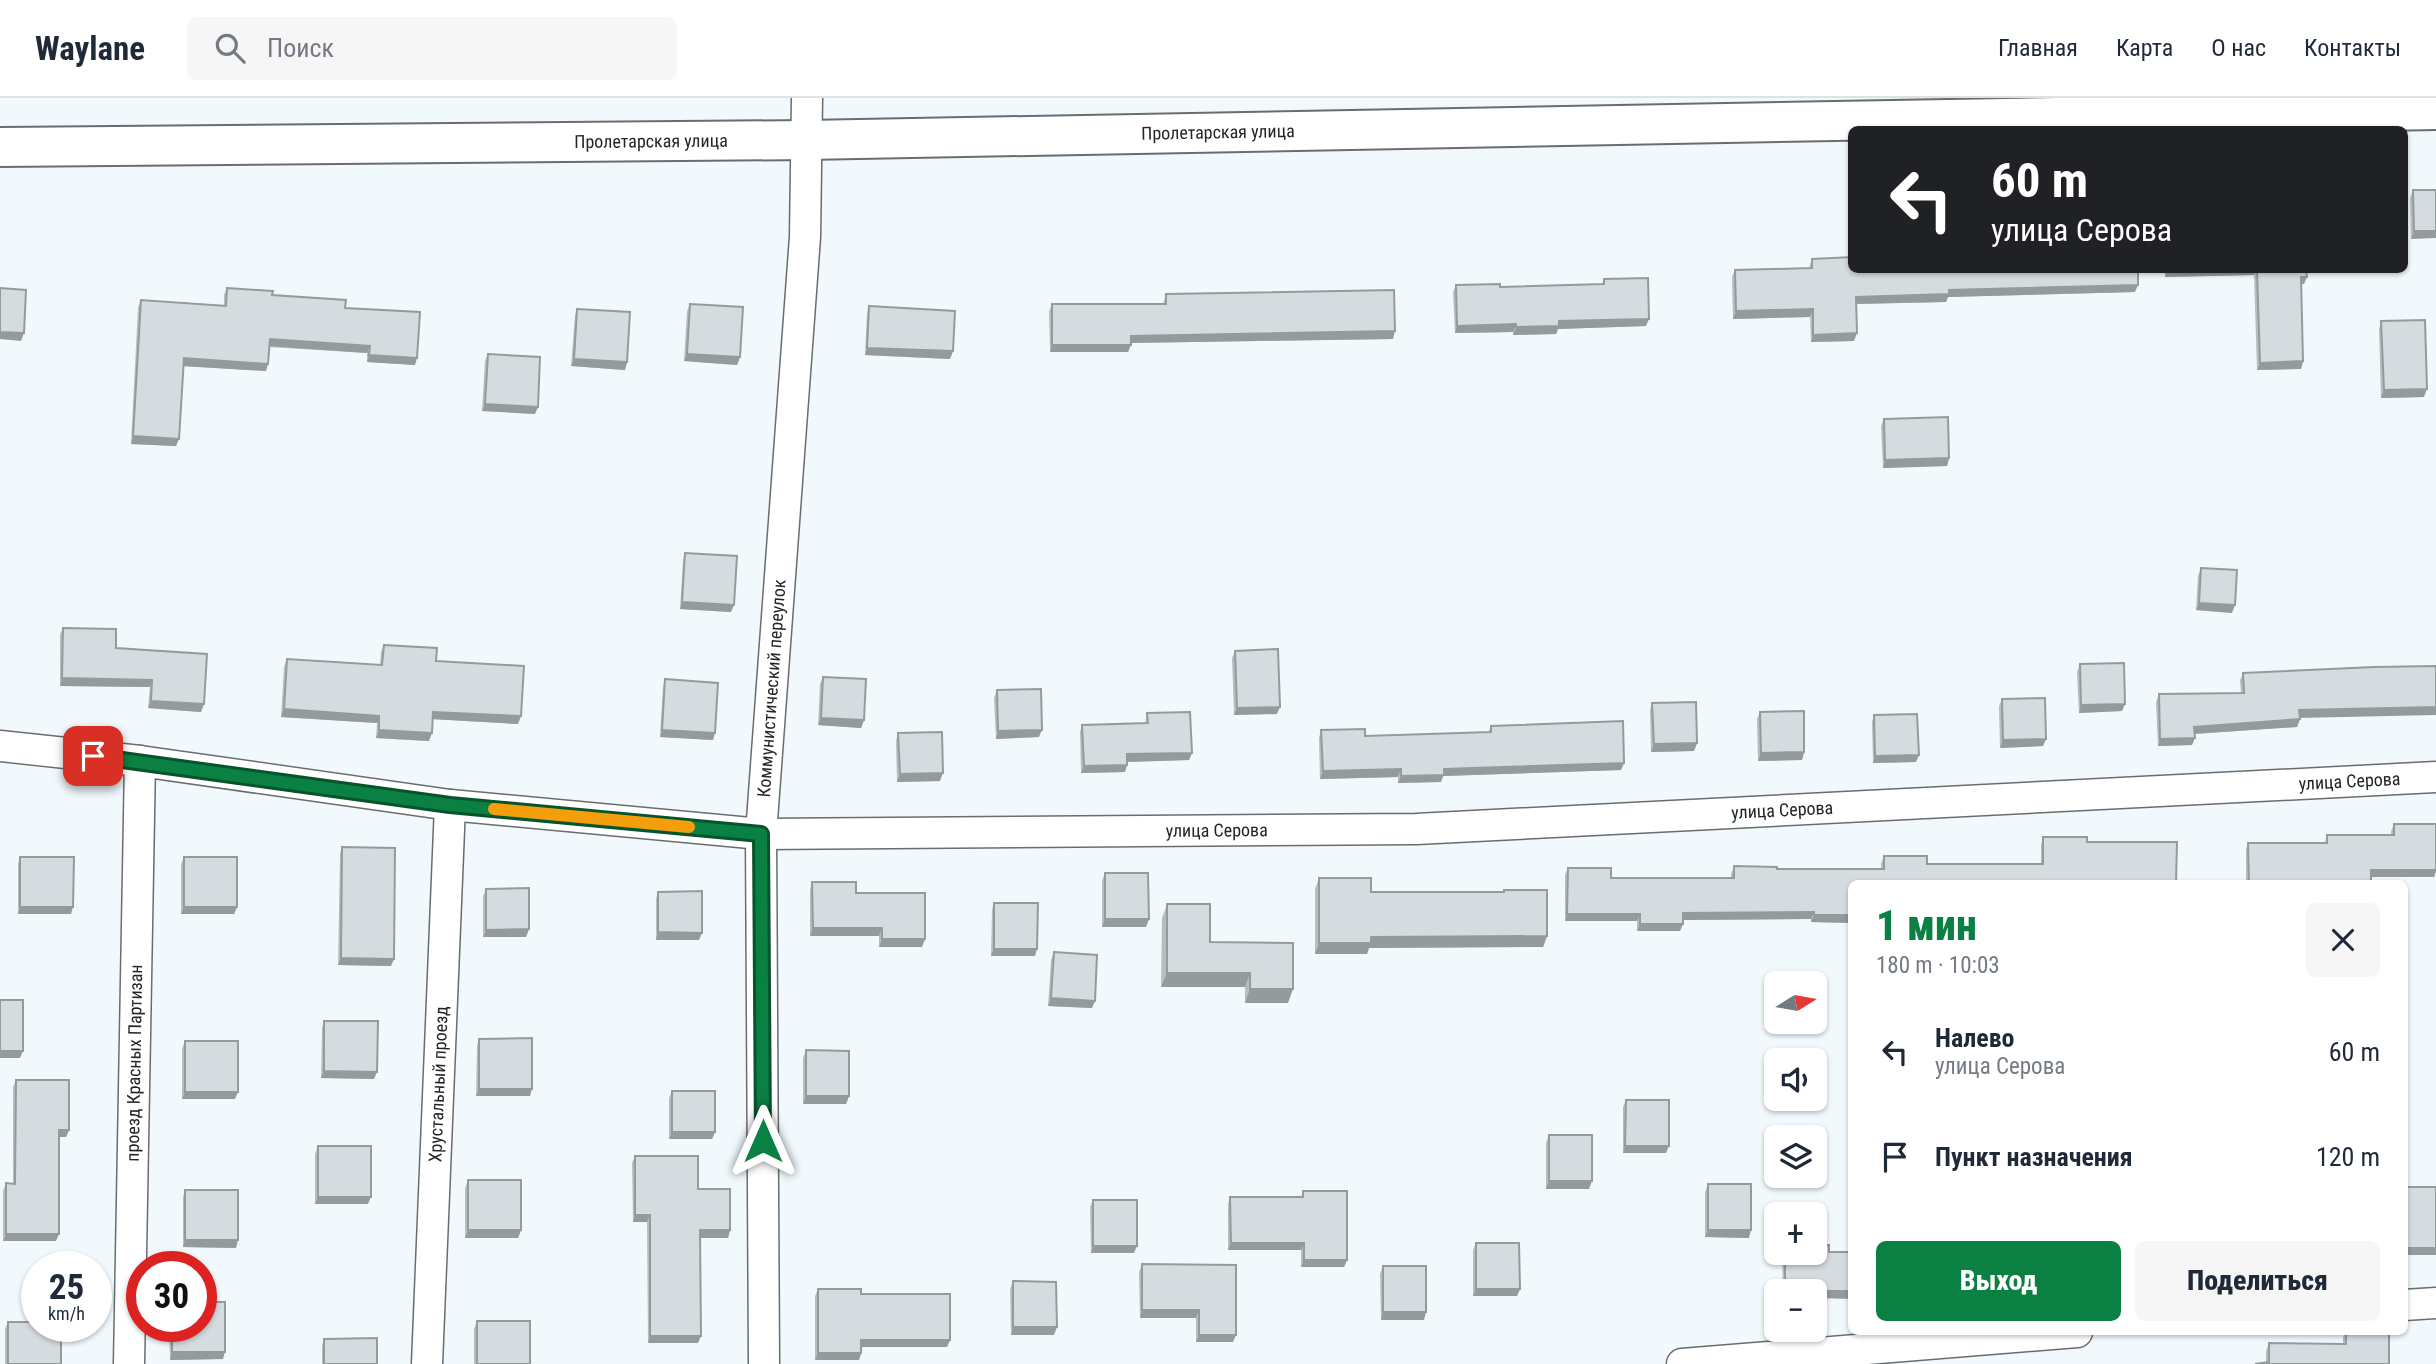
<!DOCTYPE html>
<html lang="ru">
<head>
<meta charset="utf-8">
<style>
	:root { --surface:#fff; --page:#f6f6f7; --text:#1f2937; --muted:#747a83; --line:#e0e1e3; --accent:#0b8043 }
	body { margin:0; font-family:"Roboto Condensed",sans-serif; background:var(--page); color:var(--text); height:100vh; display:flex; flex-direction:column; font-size:26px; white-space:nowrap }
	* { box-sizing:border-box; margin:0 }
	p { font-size:23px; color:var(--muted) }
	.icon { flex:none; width:38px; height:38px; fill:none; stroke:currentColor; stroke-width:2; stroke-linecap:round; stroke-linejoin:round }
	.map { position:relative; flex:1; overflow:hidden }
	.side { position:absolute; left:1848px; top:782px; width:560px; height:455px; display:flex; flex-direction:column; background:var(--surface); border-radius:10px; box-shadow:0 2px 5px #0004 }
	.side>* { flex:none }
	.hud { position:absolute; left:1848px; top:28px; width:560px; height:147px; border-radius:10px; box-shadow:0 2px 5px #0004; background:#202124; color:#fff; overflow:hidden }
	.needle { width:46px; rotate:79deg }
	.fabs { position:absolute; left:1764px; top:873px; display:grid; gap:14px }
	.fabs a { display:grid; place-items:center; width:63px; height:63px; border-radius:10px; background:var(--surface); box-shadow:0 2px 5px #0004; font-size:35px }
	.speed { position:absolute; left:21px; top:1153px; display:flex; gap:14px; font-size:35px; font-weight:700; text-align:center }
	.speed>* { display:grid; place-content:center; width:91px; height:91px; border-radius:50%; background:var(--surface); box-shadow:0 2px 5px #0004; line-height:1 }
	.speed small { font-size:18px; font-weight:400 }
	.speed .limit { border:10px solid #d22; background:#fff; color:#111 }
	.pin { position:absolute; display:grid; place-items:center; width:60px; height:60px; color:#fff; margin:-30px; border-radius:14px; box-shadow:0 4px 10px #0006 }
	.me { position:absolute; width:77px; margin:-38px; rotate:0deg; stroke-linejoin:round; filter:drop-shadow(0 0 5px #0008) }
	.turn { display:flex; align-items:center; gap:24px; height:147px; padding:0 28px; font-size:32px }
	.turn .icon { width:91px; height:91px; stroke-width:2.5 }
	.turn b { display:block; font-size:49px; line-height:60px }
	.round { display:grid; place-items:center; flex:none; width:74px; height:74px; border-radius:10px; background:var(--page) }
	.summary { display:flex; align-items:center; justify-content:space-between; height:119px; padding:0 28px }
	h1 { font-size:42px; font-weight:800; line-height:52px; color:var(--accent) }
	.action { display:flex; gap:14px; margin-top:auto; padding:14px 28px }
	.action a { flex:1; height:80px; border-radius:10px; background:var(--accent); color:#fff; font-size:28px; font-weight:800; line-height:80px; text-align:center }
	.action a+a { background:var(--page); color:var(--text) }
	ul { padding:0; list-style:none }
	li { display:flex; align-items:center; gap:21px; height:105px; padding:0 28px }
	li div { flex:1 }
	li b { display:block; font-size:26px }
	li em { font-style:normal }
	header { display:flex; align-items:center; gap:42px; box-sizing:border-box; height:98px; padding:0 35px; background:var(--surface); border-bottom:2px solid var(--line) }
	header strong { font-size:33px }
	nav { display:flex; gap:38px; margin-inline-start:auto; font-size:24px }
	.search { width:490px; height:63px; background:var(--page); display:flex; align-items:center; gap:18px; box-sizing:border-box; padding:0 24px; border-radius:10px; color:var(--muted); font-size:26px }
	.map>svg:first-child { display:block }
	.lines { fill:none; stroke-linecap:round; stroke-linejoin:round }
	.minor-casing { stroke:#676d71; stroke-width:33 }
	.secondary-casing { stroke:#676d71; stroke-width:42 }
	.minor { stroke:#fff; stroke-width:30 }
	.secondary { stroke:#fff; stroke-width:38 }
	.wall { fill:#b7bdc1 }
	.shaded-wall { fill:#959a9d }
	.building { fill:#d5dce0; stroke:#959a9d; stroke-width:2 }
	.route-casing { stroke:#07532c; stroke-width:18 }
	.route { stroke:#0b8043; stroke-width:12 }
	.slow { stroke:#f59e0b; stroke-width:12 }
	.labels { text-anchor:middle; stroke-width:6; stroke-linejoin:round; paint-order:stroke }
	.street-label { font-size:18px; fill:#222527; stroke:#fff }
</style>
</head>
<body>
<header>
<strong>Waylane</strong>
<div class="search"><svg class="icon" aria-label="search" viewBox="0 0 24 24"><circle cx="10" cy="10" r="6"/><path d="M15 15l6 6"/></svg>Поиск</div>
<nav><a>Главная</a><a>Карта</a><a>О нас</a><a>Контакты</a></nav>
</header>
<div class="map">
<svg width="2436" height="1266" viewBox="0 0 2436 1266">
	<rect width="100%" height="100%" fill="#f1f9fd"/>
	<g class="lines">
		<g class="minor-casing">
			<g id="minor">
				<path id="s1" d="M0 648 140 663 450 707 761 736 1416 731 2436 679"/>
				<path d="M2404 1207 2436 1205"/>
				<path id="s2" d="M129 1266 140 663"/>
				<path id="s3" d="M427 1266 450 707"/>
				<path id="s4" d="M764 1266 761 736 805 139 807 0"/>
				<path d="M1682 1266 2077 1234"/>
			</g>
		</g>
		<g class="secondary-casing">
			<g id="secondary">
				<path id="s5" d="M0 49 806 42 2436 12"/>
			</g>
		</g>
		<use href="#minor" class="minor"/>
		<use href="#secondary" class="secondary"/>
	</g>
	<path class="wall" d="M2413 92H2436L2411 141 2410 100Z
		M1812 161 2135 194 1948 199 1946 204 1856 206 1854 243 1811 244 1810 219 1733 221 1732 179 1735 172 1809 170Z
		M2165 172H2306L2304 186H2301L2303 263 2301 271 2257 272 2254 177 2165 179Z
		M1604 181 1646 228 1558 231 1556 236 1513 237V234L1455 235 1453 194 1456 187 1500 189 1602 186Z
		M227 190 345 210 415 267 367 264V255L269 249 266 273 184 268 176 348 131 346 138 209 141 202 224 207V197Z
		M1166 196 1393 241 1131 245 1128 254H1050L1049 213 1052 206H1163Z
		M690 206 740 259 737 267 684 263 687 213Z
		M869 208 953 253 950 261 865 257 867 216Z
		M577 211 627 264 625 272 571 268 575 218Z
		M2381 223 2424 299 2381 300 2379 231Z
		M488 256 535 316 482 313 485 263Z
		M1884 321 1949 360 1947 368 1883 370 1881 328Z
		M685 455 731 514 680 511 683 463Z
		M2201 470 2232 515 2196 512 2198 478Z
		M63 530 116 550 201 614 148 610 150 589 60 588V537Z
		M384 547 436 563 518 626 433 621 429 643 376 640 377 625 281 619 284 569 287 561 380 567 381 554Z
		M1235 553 1277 616 1234 617 1232 560Z
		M2080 566 2125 606 2122 613 2079 615 2077 574Z
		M2243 575 2300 619 2297 629 2195 636 2192 647 2158 648 2156 604 2159 596 2241 595 2240 582Z
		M823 579 864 622 861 630 818 627 820 586Z
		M665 581 713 642 660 639 663 589Z
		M997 592 1039 639 996 641 994 600Z
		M2002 601 2046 641 2043 648 2000 650 1999 608Z
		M1652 605 1697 645 1694 653 1651 654 1650 612Z
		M1760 614 1804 654 1802 662 1758 663 1757 621Z
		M1147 615 1192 655 1189 662 1127 664 1125 674 1081 675 1080 634 1082 627 1145 625Z
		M1874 617 1916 664 1873 665 1872 624Z
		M1491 628 1624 665 1621 672 1443 678 1441 684 1398 685V679L1320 681 1319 640 1321 632 1365 638 1488 635Z
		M898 635 940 683 897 684 896 643Z
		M2394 726H2436V773L2434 779H2371V786H2246V752L2248 745H2325L2327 737H2391V733Z
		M2043 739 2087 744 2176 786H1852V825L1811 824V821L1683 822 1680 833H1637V823H1565V777L1568 770 1611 780H1731V776L1734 768 1777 771H1881V765L1884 758 1927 766H2041V747Z
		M342 749 391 868 338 867 340 756Z
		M20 759 71 816H18V766Z
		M184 759 237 809 234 816H181V766Z
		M1105 775 1149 821 1146 829H1102V783Z
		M1319 780 1371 794 1547 838 1543 849 1369 850 1367 856H1315V791Z
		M812 784 856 795 922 849H879V838H810V792Z
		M486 791 529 831 526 839H483V798Z
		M658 794 699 842H656V801Z
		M994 805 1035 858H991L992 812Z
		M1167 806 1210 844 1288 905H1245V889H1161L1162 820Z
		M1054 854 1092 910 1048 908 1051 862Z
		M324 923 374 981 321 980 322 930Z
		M479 941 530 998H476L477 948Z
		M185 943 235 1001H182V951Z
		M806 952 849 998 846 1006H803V960Z
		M16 982 69 1032 66 1039H59L56 1143H3V1093L6 1085 13 1086V989Z
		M672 993 715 1034 712 1041H669V1000Z
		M1626 1002 1666 1055H1623V1009Z
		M1549 1037 1589 1091H1546V1045Z
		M318 1048 368 1106H315V1056Z
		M635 1058 698 1091 730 1132 728 1140H700L698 1245H648L647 1124H633L632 1065Z
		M468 1082 521 1132 518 1140H465V1090Z
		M1708 1086 1749 1140 1705 1139V1094Z
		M185 1092 236 1150 183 1149V1099Z
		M1303 1093 1347 1162 1344 1169H1301V1152H1228V1106L1230 1099H1301Z
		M1093 1102 1134 1155H1091L1090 1109Z
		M1476 1145 1520 1191 1517 1198H1473V1152Z
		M1829 1154 1815 1194H1783L1782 1155Z
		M1142 1166 1236 1167 1233 1244H1196V1220H1140L1139 1174Z
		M1383 1168 1424 1222H1381L1380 1176Z
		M1013 1183 1054 1237H1011L1010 1191Z
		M818 1191 861 1196 950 1242 947 1249H861V1255L859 1262H815V1198Z
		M477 1223 530 1266H474V1231Z
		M8 1224 61 1266H5V1231Z
		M169 1228H201L223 1261 170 1262Z
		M2345 1234H2389V1266L2266 1264V1253L2269 1245 2343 1246V1239Z
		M324 1241 377 1266H322V1248Z"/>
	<path class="shaded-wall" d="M2414 133H2436V140L2411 141Z
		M2167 172H2256L2254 177 2165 179Z
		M2301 179H2307L2304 186H2298Z
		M2138 187 2135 194 1948 199 1946 204 1853 206 1856 199 1949 192Z
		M1813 211 1810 219 1733 221 1736 213Z
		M1649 221 1646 228 1558 231 1556 236 1513 237 1516 229 1559 223Z
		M1516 226 1513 234 1455 235 1457 228Z
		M1395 233 1393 241 1128 245 1131 238Z
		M0 234 24 235 21 243 0 241Z
		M1857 235 1854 243 1811 244 1813 237Z
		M270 241 370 248 367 255 267 248Z
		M1052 247H1131L1128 254H1050Z
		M867 250 953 253 950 261 865 257Z
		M687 256 740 259 737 267 684 263Z
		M369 257 417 260 415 267 367 264Z
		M184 260 268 266 266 273 181 268Z
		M574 261 627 264 625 272 571 268Z
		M2303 263 2301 271 2257 272 2260 265Z
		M2427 291 2424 299 2381 300 2384 292Z
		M485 306 538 309 535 316 482 313Z
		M133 338 179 341 176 348 131 346Z
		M1949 360 1947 368 1883 370 1885 362Z
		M682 504 734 507 731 514 680 511Z
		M2199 505 2235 507 2232 515 2196 512Z
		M62 580 152 582 150 589 60 588Z
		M151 603 204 606 201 614 148 610Z
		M2125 606 2122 613 2079 615 2081 607Z
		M1280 609 1277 616 1234 617 1237 610Z
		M2436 609V617L2297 620 2299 612Z
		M284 611 379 618 377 625 281 619Z
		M433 614 521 618 518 626 430 621Z
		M821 620 864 622 861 630 818 627Z
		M2300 621 2297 629 2192 636 2194 629Z
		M379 632 432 635 429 643 376 640Z
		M662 632 715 635 713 642 660 639Z
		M1042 632 1039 639 996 641 998 633Z
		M2195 640 2192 647 2158 648 2160 641Z
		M2046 641 2043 648 2000 650 2003 642Z
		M1697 645 1694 653 1651 654 1654 646Z
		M1804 654 1802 662 1758 663 1761 655Z
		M1192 655 1189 662 1124 664 1127 656Z
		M1919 657 1916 664 1873 665 1875 658Z
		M1624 665 1621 672 1443 678 1441 684 1398 685 1401 678 1444 671Z
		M1127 667 1125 674 1081 675 1084 668Z
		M1401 671 1398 679 1320 681 1323 673Z
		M943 675 940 683 897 684 900 676Z
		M2371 772H2436V773L2434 779H2368Z
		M20 809H73L71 816H18Z
		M184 809H237L234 816H181Z
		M1814 814 1811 821 1680 822 1683 815Z
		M1567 816H1640L1637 823H1565Z
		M1814 817H1852V825L1811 824Z
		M1105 821H1149L1146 829H1102Z
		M1640 826H1683L1680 833H1637Z
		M813 830H882L879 838H810Z
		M529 831 526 839H483L486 832Z
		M658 834 702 835 699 842H656Z
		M1547 838 1543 849 1369 850 1367 856H1315L1319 845 1371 839Z
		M882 841H925L922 849H879Z
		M994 851H1037L1035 858H991Z
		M341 860 394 861 391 868 338 867Z
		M1167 875H1250L1245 889H1161Z
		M1250 891H1293L1288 905H1245Z
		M1051 900 1095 903 1092 910 1048 908Z
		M0 953H23L20 960H0Z
		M324 973 377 974 374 981 321 980Z
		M479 991H532L530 998H476Z
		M185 994H238L235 1001H182Z
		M806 998H849L846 1006H803Z
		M59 1032H69L66 1039H57Z
		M672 1034H715L712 1041H669Z
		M1625 1048H1669L1666 1055H1623Z
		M1549 1083H1592L1589 1091H1546Z
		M318 1099H371L368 1106H315Z
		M635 1117H650L647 1124H633Z
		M468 1132H521L518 1140H465Z
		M700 1132H730L728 1140H697Z
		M1708 1132H1751L1749 1140 1705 1139Z
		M6 1136H59L56 1143H3Z
		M185 1142H238L236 1150 183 1149Z
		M1231 1145H1304L1301 1152H1228Z
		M1093 1148H1137L1134 1155H1091Z
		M2404 1150H2436V1157H2404Z
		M1304 1162H1347L1344 1169H1301Z
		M1476 1191H1520L1517 1198H1473Z
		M1852 1193V1201L1815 1200V1194Z
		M1142 1212H1199L1196 1220H1140Z
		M1383 1214H1426L1424 1222H1381Z
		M1013 1229H1057L1054 1237H1011Z
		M1199 1237H1236L1233 1244H1196Z
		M650 1238H701L698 1245H648Z
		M861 1242H950L947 1249H859Z
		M172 1254H225L223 1261 170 1262Z
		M818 1255H861L859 1262H815Z"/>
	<path class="building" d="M2413 92H2436V133H2414Z
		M1852 159V172H2138V187L1949 192V196L1856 199 1857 235 1813 237V211L1736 213 1735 172 1812 170V161Z
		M2257 172H2306L2307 179H2301L2303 263 2260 265Z
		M1648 180 1649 221 1559 223V228L1516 229V226L1457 228 1456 187 1500 186V189L1604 186V181Z
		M0 190 26 192 24 235 0 234Z
		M227 190 273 193 272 197 346 202 345 210 420 214 417 260 369 257 370 248 270 241 268 266 184 260 179 341 133 338 141 202 226 208Z
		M1394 192 1395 233 1131 238V247H1052V206H1166V196Z
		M690 206 743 209 740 259 687 256Z
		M869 208 955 213 953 253 867 250Z
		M577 211 630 214 627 264 574 261Z
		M2425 222 2427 291 2384 292 2381 223Z
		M488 256 540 259 538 309 485 306Z
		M1948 319 1949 360 1885 362 1884 321Z
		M685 455 737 458 734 507 682 504Z
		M2201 470 2237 472 2235 507 2199 505Z
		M63 530 116 531V550L207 556 204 606 151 603 152 582 62 580Z
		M384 547 437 550 436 563 524 568 521 618 433 614 432 635 379 632V618L284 611 287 561 382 567Z
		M1278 551 1280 609 1237 610 1235 553Z
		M2124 565 2125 606 2081 607 2080 566Z
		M2436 568V609L2299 612 2300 621 2194 629 2195 640 2160 641 2159 596 2244 595 2243 575 2374 569Z
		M823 579 866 581 864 622 821 620Z
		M665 581 718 585 715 635 662 632Z
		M1041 591 1042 632 998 633 997 592Z
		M2045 600 2046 641 2003 642 2002 601Z
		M1696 604 1697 645 1654 646 1652 605Z
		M1804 613V654L1761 655 1760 614Z
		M1190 614 1192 655 1127 656V667L1084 668 1082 627 1148 625 1147 615Z
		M1917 616 1919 657 1875 658 1874 617Z
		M1623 623 1624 665 1444 671V677L1401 678V671L1323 673 1321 632 1365 631V638L1491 634V628Z
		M942 634 943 675 900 676 898 635Z
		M2394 726H2436V772H2371V786H2249L2248 745H2327V737H2394Z
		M2043 739H2087V744H2177L2176 786H1852V817H1814V814L1683 815V826H1640V816H1567L1568 770H1611V780H1734V768L1777 769V771H1884V758H1927V766H2043Z
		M342 749 395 750 394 861 341 860Z
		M20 759H74L73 809H20Z
		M184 759H237V809H184Z
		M1105 775H1148L1149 821H1105Z
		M1319 780H1371V794H1504V792H1547V838L1371 839V845H1319Z
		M812 784H856V795H925V841H882V830H813Z
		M529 790V831L486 832V791Z
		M702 793V835L658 834V794Z
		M994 805H1038L1037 851H994Z
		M1167 806H1210V844L1293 845V891H1250V875H1167Z
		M1054 854 1097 857 1095 903 1051 900Z
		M0 902H23V953H0Z
		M324 923H378L377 974 324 973Z
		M532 940V991H479V941Z
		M185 943H238V994H185Z
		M806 952 849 953V998H806Z
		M16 982H69V1032H59V1136H6V1085L15 1086Z
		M672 993H715V1034H672Z
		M1626 1002H1669V1048H1625Z
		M1549 1037H1592V1083H1549Z
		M318 1048H371V1099H318Z
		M635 1058H698V1091H730V1132H700L701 1238H650V1117H635Z
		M468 1082H521V1132H468Z
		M1708 1086H1751V1132H1708Z
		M2404 1089H2436V1150H2404Z
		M185 1092H238V1142H185Z
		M1303 1093H1347V1162H1304V1145H1231L1230 1099H1303Z
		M1093 1102H1137V1148H1093Z
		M1476 1145H1519L1520 1191H1476Z
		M1815 1147H1829V1154H1852V1193H1785V1155H1815Z
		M1142 1166 1236 1167V1237H1199V1212H1142Z
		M1383 1168H1426V1214H1383Z
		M1013 1183 1056 1184 1057 1229H1013Z
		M818 1191H861V1196H950V1242H861V1255H818Z
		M201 1204H225V1254H172V1228H201Z
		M477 1223H530V1266H477Z
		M8 1224H37V1228H61V1266H8Z
		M2346 1234H2389V1266H2255L2269 1264V1245L2346 1246Z
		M377 1240V1266H324V1241Z"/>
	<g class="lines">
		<g class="route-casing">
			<path id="route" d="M93 658 450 707 761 736 763 1043"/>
		</g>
		<use href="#route" class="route"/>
		<path class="slow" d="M494 711 689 729"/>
	</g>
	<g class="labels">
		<g class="street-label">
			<text dy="6" stroke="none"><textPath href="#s5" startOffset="1218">Пролетарская улица</textPath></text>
			<text dy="6" stroke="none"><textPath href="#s5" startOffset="651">Пролетарская улица</textPath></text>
			<text dy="6" stroke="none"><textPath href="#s4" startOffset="676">Коммунистический переулок</textPath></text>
			<text dy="6" stroke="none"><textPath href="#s1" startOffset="2356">улица Серова</textPath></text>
			<text dy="6" stroke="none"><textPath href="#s1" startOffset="1788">улица Серова</textPath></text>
			<text dy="6" stroke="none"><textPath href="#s1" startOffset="1222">улица Серова</textPath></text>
			<text dy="6" stroke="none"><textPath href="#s2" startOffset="301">проезд Красных Партизан</textPath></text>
			<text dy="6" stroke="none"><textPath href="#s3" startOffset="280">Хрустальный проезд</textPath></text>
		</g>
	</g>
</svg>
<div class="fabs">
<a><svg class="needle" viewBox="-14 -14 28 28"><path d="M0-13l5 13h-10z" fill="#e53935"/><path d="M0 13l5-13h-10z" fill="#747a83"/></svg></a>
<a><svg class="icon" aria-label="sound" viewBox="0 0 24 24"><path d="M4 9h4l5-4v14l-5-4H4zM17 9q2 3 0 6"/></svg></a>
<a><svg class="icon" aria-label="layers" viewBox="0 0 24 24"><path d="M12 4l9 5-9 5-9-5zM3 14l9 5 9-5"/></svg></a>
<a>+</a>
<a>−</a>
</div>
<div class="speed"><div>25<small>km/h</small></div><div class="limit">30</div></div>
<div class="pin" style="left:93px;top:658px;background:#d93025"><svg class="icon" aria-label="arrive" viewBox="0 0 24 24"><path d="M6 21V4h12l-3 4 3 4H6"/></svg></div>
<svg class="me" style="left:763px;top:1043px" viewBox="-20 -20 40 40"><path d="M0-17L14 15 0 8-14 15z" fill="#0b8043" stroke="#fff" stroke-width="4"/></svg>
<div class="hud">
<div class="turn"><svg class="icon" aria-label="left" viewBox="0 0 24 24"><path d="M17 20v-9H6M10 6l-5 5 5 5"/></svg><div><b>60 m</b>улица Серова</div></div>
</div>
<section class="side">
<div class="summary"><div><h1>1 мин</h1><p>180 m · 10:03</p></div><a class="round"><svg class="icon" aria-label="close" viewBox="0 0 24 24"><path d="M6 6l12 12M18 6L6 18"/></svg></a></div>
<ul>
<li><svg class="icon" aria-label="left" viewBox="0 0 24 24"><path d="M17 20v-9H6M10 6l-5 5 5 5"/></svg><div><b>Налево</b><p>улица Серова</p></div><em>60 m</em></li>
<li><svg class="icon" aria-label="arrive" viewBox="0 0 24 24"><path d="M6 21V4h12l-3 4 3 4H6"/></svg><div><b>Пункт назначения</b></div><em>120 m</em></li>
</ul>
<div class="action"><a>Выход</a><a>Поделиться</a></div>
</section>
</div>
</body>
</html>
